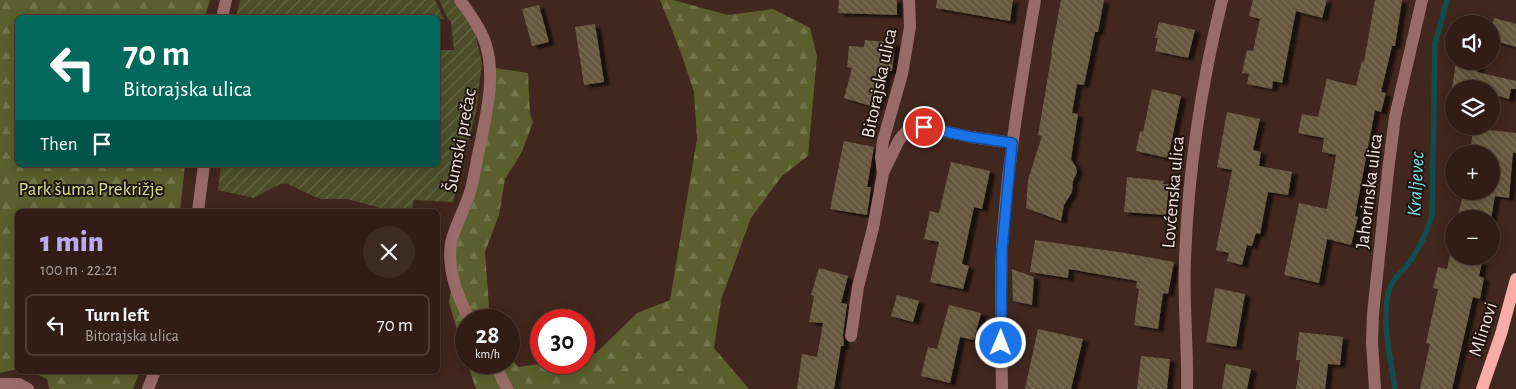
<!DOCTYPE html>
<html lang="en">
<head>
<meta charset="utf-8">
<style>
	:root { --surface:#311d16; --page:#3d2a23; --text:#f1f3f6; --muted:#a8a2a1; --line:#4c3b35; --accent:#bbaaf6 }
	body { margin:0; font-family:"Alegreya Sans",sans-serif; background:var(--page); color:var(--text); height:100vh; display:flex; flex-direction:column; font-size:19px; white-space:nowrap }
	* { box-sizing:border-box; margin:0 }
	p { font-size:16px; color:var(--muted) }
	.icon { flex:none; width:28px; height:28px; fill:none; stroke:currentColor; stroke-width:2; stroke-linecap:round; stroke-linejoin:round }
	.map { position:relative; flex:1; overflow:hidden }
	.panel { position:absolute; left:15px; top:209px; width:425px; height:165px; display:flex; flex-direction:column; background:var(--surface); border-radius:8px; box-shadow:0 2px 12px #0003,0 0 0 1px var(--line) }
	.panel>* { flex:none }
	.banner { position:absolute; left:15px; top:15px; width:425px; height:152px; border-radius:8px; box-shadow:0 2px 12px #0003,0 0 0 1px var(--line); background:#00695c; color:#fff; overflow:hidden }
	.controls { position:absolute; left:1445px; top:15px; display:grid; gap:10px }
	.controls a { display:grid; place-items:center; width:55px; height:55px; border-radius:50%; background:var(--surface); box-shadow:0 2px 12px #0003,0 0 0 1px var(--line); font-size:25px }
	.speed { position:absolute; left:455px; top:309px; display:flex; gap:10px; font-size:25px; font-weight:700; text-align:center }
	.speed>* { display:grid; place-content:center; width:65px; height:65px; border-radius:50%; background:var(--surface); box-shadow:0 2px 12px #0003,0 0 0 1px var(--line); line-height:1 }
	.speed small { font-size:12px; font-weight:400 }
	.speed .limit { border:8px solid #d22; background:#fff; color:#111 }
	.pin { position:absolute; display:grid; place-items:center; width:42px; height:42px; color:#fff; margin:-21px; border:2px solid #fff; border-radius:50%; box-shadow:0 1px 5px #0007 }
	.me { position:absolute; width:55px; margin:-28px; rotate:1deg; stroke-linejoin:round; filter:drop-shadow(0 0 4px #0008) }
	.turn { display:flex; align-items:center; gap:18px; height:105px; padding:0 25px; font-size:22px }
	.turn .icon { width:65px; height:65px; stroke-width:2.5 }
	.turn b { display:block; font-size:35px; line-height:42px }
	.then { display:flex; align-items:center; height:48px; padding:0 25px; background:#0003; gap:10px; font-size:19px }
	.round { display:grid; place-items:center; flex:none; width:52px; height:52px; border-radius:26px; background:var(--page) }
	.overview { display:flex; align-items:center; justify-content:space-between; height:85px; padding:0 25px }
	h1 { font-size:30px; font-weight:800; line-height:38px; color:var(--accent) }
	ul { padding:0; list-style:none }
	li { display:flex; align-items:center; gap:15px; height:62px; margin:0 10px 8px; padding:0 15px; border:2px solid var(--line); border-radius:8px }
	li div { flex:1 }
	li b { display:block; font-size:19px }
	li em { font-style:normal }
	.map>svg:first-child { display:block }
	.forest { fill:url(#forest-firs) }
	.garden { fill:url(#garden-furrows) }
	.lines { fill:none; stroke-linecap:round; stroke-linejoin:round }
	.stream { stroke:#134c4e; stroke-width:5.5 }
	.building { fill:url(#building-back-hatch); filter:url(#shadow) }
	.minor { stroke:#996b68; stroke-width:12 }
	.major { stroke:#f7aca7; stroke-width:12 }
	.route-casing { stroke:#114b97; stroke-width:12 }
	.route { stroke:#1a73e8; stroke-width:9 }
	.labels { text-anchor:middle; stroke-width:4; stroke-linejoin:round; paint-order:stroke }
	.street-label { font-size:19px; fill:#f5e3dd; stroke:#1f140f }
	.park-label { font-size:19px; fill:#d7df90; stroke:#1f140f }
	.water-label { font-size:20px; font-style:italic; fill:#75e3e6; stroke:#1f140f }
</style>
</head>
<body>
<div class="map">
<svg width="1516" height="389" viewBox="0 0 1516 389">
	<defs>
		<pattern id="forest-firs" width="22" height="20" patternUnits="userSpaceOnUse" patternTransform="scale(1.25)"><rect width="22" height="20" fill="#5a5f2d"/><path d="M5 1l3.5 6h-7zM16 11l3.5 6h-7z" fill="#72764b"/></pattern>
		<pattern id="garden-furrows" width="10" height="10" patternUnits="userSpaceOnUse" patternTransform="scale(1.25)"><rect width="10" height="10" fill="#4b4e29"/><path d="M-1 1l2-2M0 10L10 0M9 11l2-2" fill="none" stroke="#666748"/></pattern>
		<pattern id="building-back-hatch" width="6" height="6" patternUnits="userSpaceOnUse" patternTransform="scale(1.25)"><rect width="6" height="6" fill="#66563e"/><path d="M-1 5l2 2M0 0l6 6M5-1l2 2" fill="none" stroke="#7c6e59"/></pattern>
		<filter id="shadow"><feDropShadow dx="5.5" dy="3" stdDeviation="1" flood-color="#0009"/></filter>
	</defs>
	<rect width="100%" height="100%" fill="#41271e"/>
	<path class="forest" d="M0 0H210L205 17 18 18V165H185L180 211H18L17 369 0 373Z
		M660 0H673L728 15 773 9 810 28 817 56 808 156 782 176 751 218 721 300 714 348 749 389H476L467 363 509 362V358L519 367 545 363 584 362V355L596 353 637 313 670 300 697 139 694 92 680 50Z
		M495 68 528 73 530 114 533 122 522 152 505 179 499 215 485 252 490 320H466V361L449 302 456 260V243Z
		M30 371H140L133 389H49L47 379Z"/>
	<path class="garden" d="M240 0H435L444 19H438V18L236 17Z
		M439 0H453L475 33 482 63 476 111 453 202 414 200 412 211H391L347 199H321L313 196 286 183 278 185 254 198 218 190 221 165H438V50H454L451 22 448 19Z"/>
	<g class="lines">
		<path class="stream" d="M1395 389C1391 360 1379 312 1391 285 1395 277 1403 271 1408 264 1419 249 1427 233 1432 215L1435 44 1447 0"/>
	</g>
	<path class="building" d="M839 0H897V15L838 13Z
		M937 0H1013L1010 21 936 8Z
		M1061 0H1104L1098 32H1095L1084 85 1077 84 1072 113 1078 114 1071 159 1076 167 1077 172 1073 181 1072 192 1064 205 1061 221 1026 208 1028 180 1042 136 1038 135 1052 53H1051Z
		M1253 0H1327L1322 18 1296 11 1282 83 1273 81 1272 89 1247 84 1249 74 1242 73 1247 50 1253 51 1260 19 1249 16Z
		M1375 0H1402L1395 46H1392L1381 92 1386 93 1381 112 1375 110 1355 216 1358 217 1351 245 1327 239 1319 283 1284 275 1299 203 1327 209 1336 155 1322 152 1324 138 1298 133 1302 114 1318 117 1327 79 1356 86 1362 61 1364 62Z
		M539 5 549 42 532 46 522 9Z
		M1494 18 1516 24V47L1491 40V28Z
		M1159 22 1195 30 1188 58 1155 51 1158 38H1155Z
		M595 24 604 82 584 85 575 27Z
		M865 40 895 43 892 71H887L877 108 844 98 852 68 847 67 849 46 864 47Z
		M1456 61H1480L1477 72 1516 81V89H1511L1509 99 1491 94V89H1452Z
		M1152 89 1181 96 1168 158 1136 151 1140 131 1143 132Z
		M1227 112 1260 119 1253 150 1261 152 1259 166 1292 172 1288 195 1268 192 1260 234 1256 233 1252 246 1247 245 1242 265 1227 261 1229 253 1216 250 1232 170 1217 167Z
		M1473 128 1516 133V153H1513L1509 198 1495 196 1491 219H1457L1464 191H1491V150L1471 148Z
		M844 141 874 147 867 187H871L867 215 830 209Z
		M951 162 990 171 982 209 974 207 962 264 969 266 963 289 930 282 939 242 924 239 930 211 939 213Z
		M1127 177 1164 181 1163 184H1169L1166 215 1124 212Z
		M1035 240 1125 253 1174 262 1168 294 1163 293 1158 329 1134 325 1139 289 1136 288 1137 281 1069 269 1068 278 1030 272Z
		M1450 255 1482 262 1479 276 1484 278 1480 299 1473 297 1452 389H1420L1430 344 1426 343 1438 289 1433 288 1438 267 1447 269Z
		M819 268 848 276 841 303 847 304 843 335 844 346H841L834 389H797L802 354 817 357 823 323 809 322 814 296 811 295Z
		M1012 269 1034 277 1032 305 1013 301Z
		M1215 288 1245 294 1236 347 1206 342Z
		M897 295 919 301 913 322 891 316Z
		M949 305 981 313 974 340 960 337 950 383 921 376 928 347 937 349Z
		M1038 329 1083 339 1071 389H1025Z
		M1299 332 1343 337 1340 365 1328 364 1325 389H1296L1300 360H1296Z
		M1141 356 1170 359 1167 389H1137Z
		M1226 364 1251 369 1247 389H1222Z"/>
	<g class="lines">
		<path class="minor" d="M460 0C469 13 480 27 485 42 496 74 487 110 481 141 477 157 475 173 471 189 466 207 455 225 451 243 447 269 458 298 470 320
			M222 18 226 0
			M883 173 881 157 883 141 902 74 910 27 909 0
			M198 211 204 165
			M851 336 858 287 873 228 883 173 899 140 906 132 914 128 924 127 971 137 1012 143
			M494 362 507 389
			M0 384H19L28 389
			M148 389 155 371
			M1002 389C1001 342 1000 295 1002 248 1007 165 1021 82 1035 0
			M1187 389C1188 346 1183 303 1185 260 1188 172 1201 85 1222 0
			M1375 389 1372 342 1373 314 1388 171 1395 117 1422 0"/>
		<path class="major" d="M1482 389 1501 334 1516 279"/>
	</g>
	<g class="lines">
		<g class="route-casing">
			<path id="route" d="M924 127 971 137 1012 143 1002 249 1001 343"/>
		</g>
		<use href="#route" class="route"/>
	</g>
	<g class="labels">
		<g class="street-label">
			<text transform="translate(878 83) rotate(-78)" y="7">Bitorajska ulica</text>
			<text transform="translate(459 140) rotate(-79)" y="7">Šumski prečac</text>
			<text transform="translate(1368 191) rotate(-83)" y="7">Jahorinska ulica</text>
			<text transform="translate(1172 192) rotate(-85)" y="7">Lovćenska ulica</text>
			<text transform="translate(1482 329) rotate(-72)" y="7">Mlinovi</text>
		</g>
		<g class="park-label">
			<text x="91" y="195">Park šuma Prekrižje</text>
		</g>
		<g class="water-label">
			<text transform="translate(1415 184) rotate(-87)" y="7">Kraljevec</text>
		</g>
	</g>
</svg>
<div class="controls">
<a><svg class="icon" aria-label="sound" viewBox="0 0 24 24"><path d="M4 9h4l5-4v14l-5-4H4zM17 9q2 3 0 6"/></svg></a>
<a><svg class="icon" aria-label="layers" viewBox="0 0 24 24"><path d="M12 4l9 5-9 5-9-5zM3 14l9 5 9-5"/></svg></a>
<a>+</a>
<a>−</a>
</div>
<div class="speed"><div>28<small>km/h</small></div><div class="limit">30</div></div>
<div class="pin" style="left:924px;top:127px;background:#d93025"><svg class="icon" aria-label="arrive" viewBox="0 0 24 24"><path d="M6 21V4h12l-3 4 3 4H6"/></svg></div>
<svg class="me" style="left:1001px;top:343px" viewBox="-20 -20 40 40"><circle r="17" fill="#1a73e8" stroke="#fff" stroke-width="3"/><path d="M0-11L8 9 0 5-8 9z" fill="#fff"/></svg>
<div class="banner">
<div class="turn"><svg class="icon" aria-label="left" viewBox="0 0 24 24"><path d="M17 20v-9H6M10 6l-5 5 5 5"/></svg><div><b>70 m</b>Bitorajska ulica</div></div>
<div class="then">Then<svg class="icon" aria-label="arrive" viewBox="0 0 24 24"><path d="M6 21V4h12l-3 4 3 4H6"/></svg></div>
</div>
<section class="panel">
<div class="overview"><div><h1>1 min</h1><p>100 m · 22:21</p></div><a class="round"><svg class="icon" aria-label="close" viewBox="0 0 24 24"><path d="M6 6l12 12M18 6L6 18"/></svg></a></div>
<ul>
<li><svg class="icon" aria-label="left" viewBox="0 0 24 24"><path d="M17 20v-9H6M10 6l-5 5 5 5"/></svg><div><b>Turn left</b><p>Bitorajska ulica</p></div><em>70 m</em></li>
</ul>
</section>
</div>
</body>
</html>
